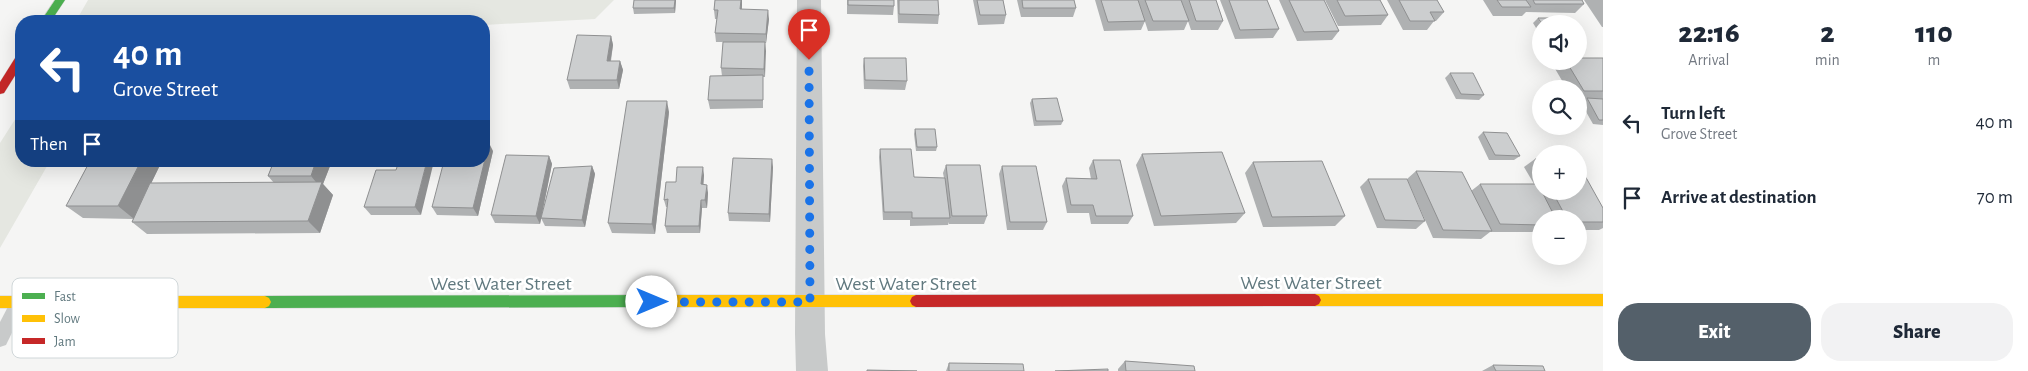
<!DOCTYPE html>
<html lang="en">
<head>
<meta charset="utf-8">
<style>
	:root { --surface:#fff; --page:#f2f2f3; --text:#1f2937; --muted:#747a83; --accent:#54606a }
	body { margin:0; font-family:"Alegreya Sans",sans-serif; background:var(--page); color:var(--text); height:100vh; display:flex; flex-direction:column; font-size:19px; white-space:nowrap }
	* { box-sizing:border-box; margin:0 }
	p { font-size:16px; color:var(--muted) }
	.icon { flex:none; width:28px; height:28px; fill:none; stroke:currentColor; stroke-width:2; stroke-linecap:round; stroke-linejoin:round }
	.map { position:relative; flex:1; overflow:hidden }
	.sheet { display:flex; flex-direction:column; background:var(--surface); width:425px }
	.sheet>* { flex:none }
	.guide { position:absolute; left:15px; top:15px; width:475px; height:152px; border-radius:20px; box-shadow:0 5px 20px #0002; background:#1a4fa0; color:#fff; overflow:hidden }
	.fabs { position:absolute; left:1532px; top:15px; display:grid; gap:10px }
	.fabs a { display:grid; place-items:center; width:55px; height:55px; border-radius:50%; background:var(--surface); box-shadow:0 5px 20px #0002; font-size:25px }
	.pin { position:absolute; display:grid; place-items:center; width:42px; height:42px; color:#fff; margin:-51px -21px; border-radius:50% 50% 50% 0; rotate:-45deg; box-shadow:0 0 5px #0007 }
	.pin .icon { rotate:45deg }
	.me { position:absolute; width:55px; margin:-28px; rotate:90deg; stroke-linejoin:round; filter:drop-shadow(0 0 4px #0008) }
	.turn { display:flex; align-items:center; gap:18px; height:105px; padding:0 15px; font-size:22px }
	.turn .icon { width:65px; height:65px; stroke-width:2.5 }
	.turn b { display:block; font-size:35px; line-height:42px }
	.then { display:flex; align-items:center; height:48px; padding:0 15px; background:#0003; gap:10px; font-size:19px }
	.eta { display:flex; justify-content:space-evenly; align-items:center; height:85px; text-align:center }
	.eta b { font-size:30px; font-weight:800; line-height:35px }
	.button { display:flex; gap:10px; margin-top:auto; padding:10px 15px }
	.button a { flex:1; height:58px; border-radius:20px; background:var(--accent); color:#fff; font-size:20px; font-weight:800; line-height:58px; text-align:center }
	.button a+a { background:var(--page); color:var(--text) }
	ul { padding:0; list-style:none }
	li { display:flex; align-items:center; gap:15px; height:75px; padding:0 15px }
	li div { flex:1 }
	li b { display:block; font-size:19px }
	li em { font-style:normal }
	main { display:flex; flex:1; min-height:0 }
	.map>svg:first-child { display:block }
	.green { fill:#e5e7e1 }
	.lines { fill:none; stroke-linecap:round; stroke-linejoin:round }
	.fast-casing { stroke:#d1d2d2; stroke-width:1 }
	.slow-casing { stroke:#d1d2d2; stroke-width:1 }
	.jam-casing { stroke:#d1d2d2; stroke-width:1 }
	.lane { fill:#c8caca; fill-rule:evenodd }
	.street { fill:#c8caca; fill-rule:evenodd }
	.fast { fill:#4caf50; fill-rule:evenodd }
	.slow { fill:#ffc107; fill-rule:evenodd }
	.jam { fill:#c62828; fill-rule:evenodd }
	.wall { fill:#afb1b2 }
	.shaded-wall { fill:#8f9091 }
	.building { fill:#cccecf; stroke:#8f9091 }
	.route { stroke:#1a73e8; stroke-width:9; stroke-dasharray:0 16.2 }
	.labels { text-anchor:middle; stroke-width:5; stroke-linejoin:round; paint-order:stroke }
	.street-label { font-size:20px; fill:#61797f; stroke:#fff }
	.key { fill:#fff; stroke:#d0d7d9; stroke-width:1 }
	.key-label { font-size:14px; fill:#61797f }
</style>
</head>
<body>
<main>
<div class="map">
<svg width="1603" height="371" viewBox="0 0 1603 371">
	<rect width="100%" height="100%" fill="#f5f5f4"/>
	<path class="green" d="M88 0H614L595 19 484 25V21H76Z
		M21 110V161H50L0 248V143Z"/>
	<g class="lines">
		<g class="fast-casing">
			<path id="fast" d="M55 0H65L51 21H41Z
				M654 295 658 297 660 301 658 305 654 307 265 308 261 306 259 302 261 298 265 296Z"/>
		</g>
		<g class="slow-casing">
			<path id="slow" d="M1315 294H1603V306H1315L1311 304 1309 300 1311 296Z
				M654 295H916L920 297 922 301 920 305 916 307H654L650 305 648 301 650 297Z
				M0 296H265L269 298 271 302 269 306 265 308H0Z"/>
		</g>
		<g class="jam-casing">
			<path id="jam" d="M21 54V66L4 93 0 94V82L17 55Z
				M1315 294 1319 296 1321 300 1319 304 1315 306 916 307 912 305 910 301 912 297 916 295Z"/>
		</g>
		<path class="lane" d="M19 295 25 297 27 302 6 345 0 347V322L13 297Z"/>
		<path class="street" d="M797 0H821L825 334 828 371H796L795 334Z"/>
		<use href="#fast" class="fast"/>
		<use href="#slow" class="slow"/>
		<use href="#jam" class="jam"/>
	</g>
	<path class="wall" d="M676 0 675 13 634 14 633 8Z
		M715 0H742V9L769 19 766 43H765V77H763V108L710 109 708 100 722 76 721 68 726 42H716L715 33 717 19H715L714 10Z
		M847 0H894V6L893 15 847 14Z
		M897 0H938L939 15 938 24 898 23Z
		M973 0H1003L1006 15 1004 24 978 25Z
		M1017 0H1074L1076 8 1073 17H1021Z
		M1095 0H1138L1145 21 1141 30 1104 31Z
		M1138 0H1216L1223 21 1218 30H1191L1188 21 1184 30 1148 31Z
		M1220 0H1267L1279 29 1273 38 1235 39Z
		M1279 0H1324L1339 31 1332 40 1297 41Z
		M1325 0H1380L1388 15 1381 25 1338 26Z
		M1387 0H1437L1444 12 1436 21H1434L1427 30H1403Z
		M1483 0H1582L1584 4 1575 13 1526 12 1522 16H1493Z
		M1584 0H1603V27H1602Z
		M1538 18 1541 24V36L1533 23Z
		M611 36 613 45 611 61H620L623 70 619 89H570L567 80Z
		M864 58 907 81 905 90 864 89 863 66Z
		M1603 58V125L1593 124 1581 103 1585 100H1579V89H1567L1554 67 1560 61H1579Z
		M1450 73 1484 95 1479 100 1456 99 1445 78Z
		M1032 99 1063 121 1061 125 1034 126 1030 103Z
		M669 112 655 234 612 233 608 223Z
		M915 129 937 147 936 151H916L914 134Z
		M1483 132 1520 156 1514 160H1489L1478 137Z
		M880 149 914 177 944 178 943 173 946 165 987 216 984 224H949V222L948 225 910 226V220H883L879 157Z
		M493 151 478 216 437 215 432 207Z
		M1142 154 1245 213 1236 223 1154 226 1136 165Z
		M549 156 552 164 540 224 495 223 491 215Z
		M1535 159H1541V191H1579L1603 208V228L1599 230H1579V219H1541V232H1490L1481 239 1433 238 1407 179 1416 171 1471 191 1480 184H1534L1524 167Z
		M1093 160 1133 216 1128 224H1091L1089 213H1067L1062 186 1066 178 1091 179 1089 168Z
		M90 161H162L151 183H274L268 176 274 161H332L323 184 333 195 320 233 147 234 132 222 133 219 83 218 66 206Z
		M1253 162 1345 216 1335 226 1263 227 1245 173Z
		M592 166 595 174 585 227 545 226 541 218Z
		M1002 166 1047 222 1043 230H1007L999 174Z
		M773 167 770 222 729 221 728 213Z
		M396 170 421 215H371L364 207Z
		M704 175 703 184 708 193 707 208H702L700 233H667L665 226 667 207H666L664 200 676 182Z
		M1368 179 1425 221 1416 229 1377 228 1360 187Z
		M1125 361 1195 371H1118V369Z
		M949 363 1024 371H946Z
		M1493 365 1545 371H1482Z"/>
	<path class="shaded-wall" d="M675 0H676L675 13 674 8Z
		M741 0H742V5L741 18 740 9Z
		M768 10 769 19 766 43V34Z
		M611 36 613 45 609 70 607 61Z
		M765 42 766 51 765 77 764 69Z
		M620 61 623 70 619 89 617 80Z
		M667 101 669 112 655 234 652 224Z
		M489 143 493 151 478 216 473 208Z
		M549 156 552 164 540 224 536 216Z
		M772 159 773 167 770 222 769 214Z
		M141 161H162L134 219 118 206Z
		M316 161H332L323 184 333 195 320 233 308 221 320 187 311 176Z
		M427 161H434L421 215 415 207Z
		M592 166 595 174 585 227 582 220Z
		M703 167 704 175 703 192 701 184Z
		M707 185 708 193 707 208 705 200Z
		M701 200 702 208 700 233 699 226Z"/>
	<path class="building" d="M634 0H675L674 8H633Z
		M715 0H741L740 9 768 10 766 34 715 33 718 10H714Z
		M848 0H894V6L848 5Z
		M899 0H938L939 15 899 14Z
		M977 0H1003L1006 15H980Z
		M1022 0H1074L1076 8H1023Z
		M1101 0H1138L1145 21 1108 22Z
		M1145 0H1181L1189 21H1153Z
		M1189 0H1216L1223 21H1196Z
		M1229 0H1267L1279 29 1240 30Z
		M1289 0H1324L1339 31 1304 32Z
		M1337 0H1380L1388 15 1345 16Z
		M1399 0H1437L1444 12H1430L1435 21H1410Z
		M1497 0H1526L1531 7H1502Z
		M1533 0H1582L1584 4H1535Z
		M1538 18H1560L1564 24H1542Z
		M577 35 611 36 607 61H620L617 80H567Z
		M723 42H765L764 69 721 68Z
		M864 58H906L907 81 865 80Z
		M1579 58H1603V91H1584L1566 61H1579Z
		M1450 73H1473L1484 95 1461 94Z
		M763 75V100H708L710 76Z
		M1057 98 1063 121H1036L1032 99Z
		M1587 98 1603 99V120H1599Z
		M627 101H667L652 224 608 223Z
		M915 129H935L937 147H917Z
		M1483 132 1507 133 1520 156 1495 155Z
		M484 143H489L473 208 432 207 444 161H484Z
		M880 149H911L914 177 945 178 950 218H912V212H884Z
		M1222 152 1245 213 1161 216 1142 154Z
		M506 155 549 156 536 216 491 215Z
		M733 158 772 159 769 214 728 213Z
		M1535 159H1541V171Z
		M1093 160H1120L1133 216H1096L1093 205H1071L1066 178 1097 179Z
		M90 161H141L118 206H66Z
		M274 161H316L311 176H268Z
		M399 161H427L415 207H364L376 170H396Z
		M1322 161 1345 216 1272 217 1253 162Z
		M946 165H980L987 216H952Z
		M1579 165 1603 208V222H1579V219H1567L1552 191H1579Z
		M592 166 582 220 541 218 554 168Z
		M1002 166H1036L1047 222H1010Z
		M677 167H703L701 184 707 185 705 200H701L699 226H665L668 199 664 200 666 182H676Z
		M1416 171 1462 172 1492 231 1443 230Z
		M1368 179H1407L1425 221 1385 220Z
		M322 182 308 221 132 222 150 183Z
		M1480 184H1538L1556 219H1541V225L1500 224Z
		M1125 361 1194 366 1195 371H1126Z
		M949 363 1023 364 1024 371H949Z
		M1493 365 1543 366 1545 371H1496Z
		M1108 369V371H1055Z
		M867 370 917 371H867Z"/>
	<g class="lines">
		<path class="route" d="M652 302H810L809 60"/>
	</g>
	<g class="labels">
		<g class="street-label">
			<text x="1311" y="289">West Water Street</text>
			<text x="501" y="290">West Water Street</text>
			<text x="906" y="290">West Water Street</text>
		</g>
	</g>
	<rect x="12" y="278" width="166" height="80" rx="8" class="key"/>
	<rect x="22" y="293" width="23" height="6" fill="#4caf50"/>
	<rect x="22" y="315" width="23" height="7" fill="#ffc107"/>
	<rect x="22" y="338" width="23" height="6" fill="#c62828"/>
	<g class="key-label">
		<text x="54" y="301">Fast</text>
		<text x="54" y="323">Slow</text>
		<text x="54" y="346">Jam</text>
	</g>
</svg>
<div class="fabs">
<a><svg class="icon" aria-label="sound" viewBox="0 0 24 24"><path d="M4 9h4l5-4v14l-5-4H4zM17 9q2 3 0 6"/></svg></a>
<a><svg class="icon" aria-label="search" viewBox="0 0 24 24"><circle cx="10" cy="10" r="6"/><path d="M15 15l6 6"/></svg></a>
<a>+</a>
<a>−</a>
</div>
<div class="pin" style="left:809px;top:60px;background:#d93025"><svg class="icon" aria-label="arrive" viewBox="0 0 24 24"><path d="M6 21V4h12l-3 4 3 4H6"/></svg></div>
<svg class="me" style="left:652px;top:302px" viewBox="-20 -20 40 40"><circle r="19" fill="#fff"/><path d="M0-13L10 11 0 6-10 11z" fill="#1a73e8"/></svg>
<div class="guide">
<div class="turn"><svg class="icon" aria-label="left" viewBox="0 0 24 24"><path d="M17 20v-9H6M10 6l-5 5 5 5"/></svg><div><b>40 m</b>Grove Street</div></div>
<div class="then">Then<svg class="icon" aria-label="arrive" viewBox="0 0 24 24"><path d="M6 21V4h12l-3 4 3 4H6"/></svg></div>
</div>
</div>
<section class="sheet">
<div class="eta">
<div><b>22:16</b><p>Arrival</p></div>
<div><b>2</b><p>min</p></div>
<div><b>110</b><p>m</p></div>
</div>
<ul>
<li><svg class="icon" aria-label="left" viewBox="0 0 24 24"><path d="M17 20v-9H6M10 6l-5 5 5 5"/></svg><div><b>Turn left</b><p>Grove Street</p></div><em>40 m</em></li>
<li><svg class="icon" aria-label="arrive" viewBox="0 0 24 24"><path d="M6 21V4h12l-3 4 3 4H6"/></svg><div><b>Arrive at destination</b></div><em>70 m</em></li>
</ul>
<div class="button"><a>Exit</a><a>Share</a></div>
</section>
</main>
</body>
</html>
